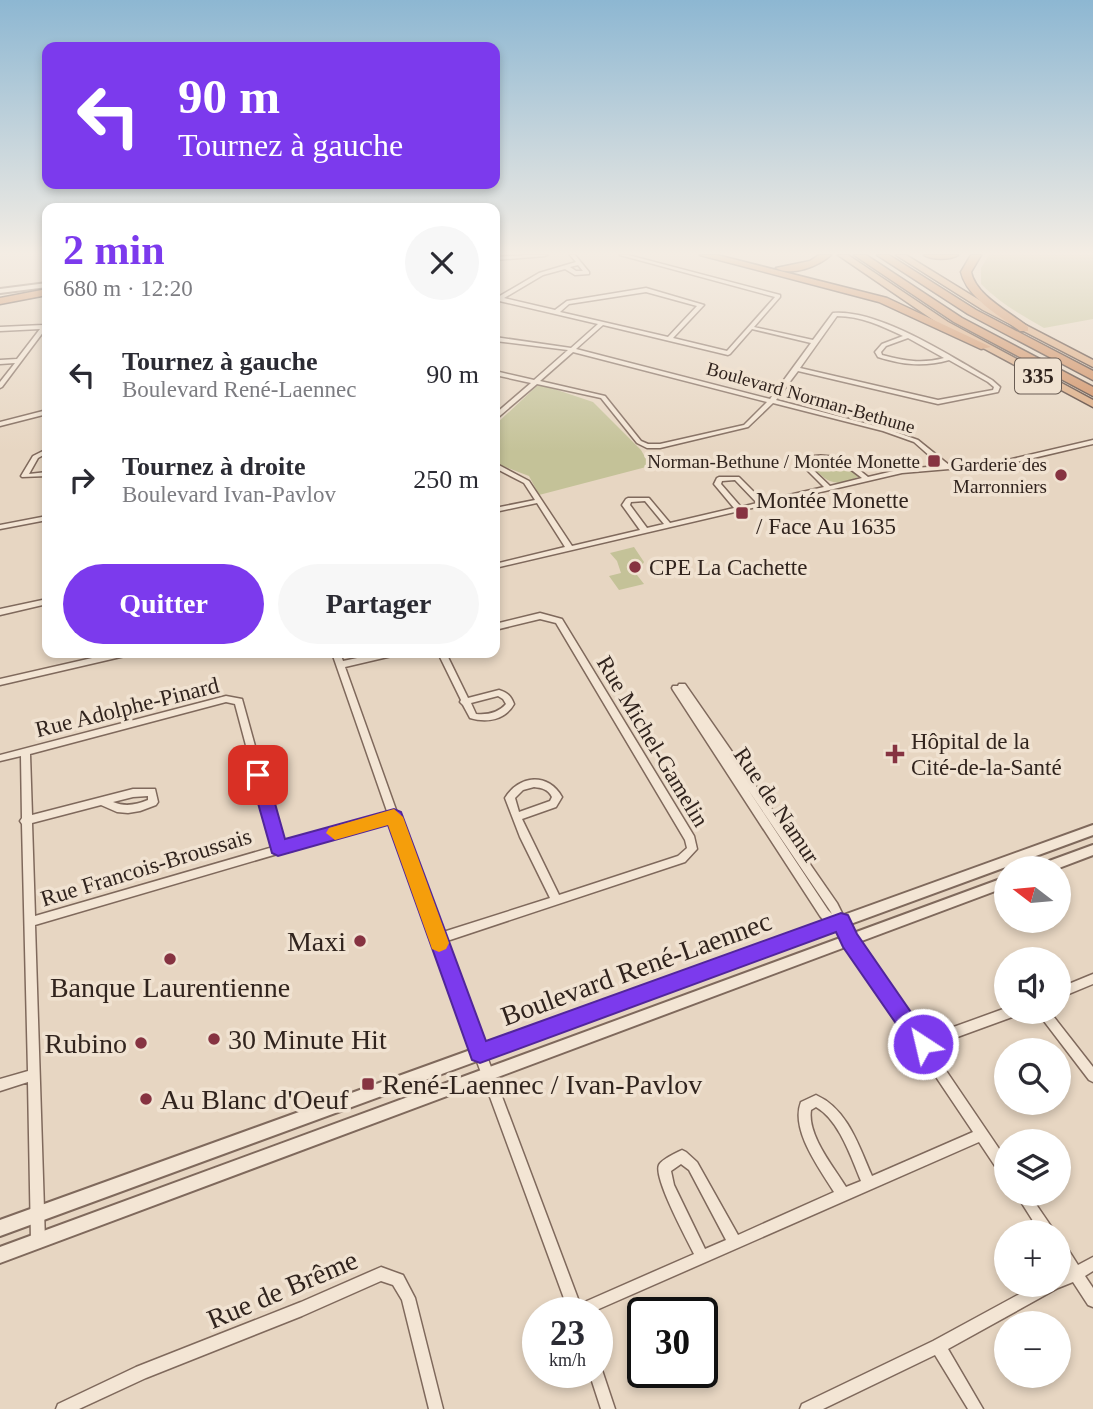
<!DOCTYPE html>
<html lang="fr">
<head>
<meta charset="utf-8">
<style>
	:root { --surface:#fff; --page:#f7f7f7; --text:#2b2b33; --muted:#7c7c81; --accent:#7c3aed }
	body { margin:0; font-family:Georgia,serif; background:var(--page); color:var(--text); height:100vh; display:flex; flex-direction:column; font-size:26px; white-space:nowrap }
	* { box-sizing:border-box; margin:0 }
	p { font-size:23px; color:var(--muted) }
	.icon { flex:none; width:38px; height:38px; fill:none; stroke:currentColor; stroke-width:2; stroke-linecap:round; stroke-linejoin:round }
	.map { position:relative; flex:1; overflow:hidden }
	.sheet { position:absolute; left:42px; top:203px; width:458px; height:455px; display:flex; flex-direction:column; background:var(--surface); border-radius:14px; box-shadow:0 4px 10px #0003 }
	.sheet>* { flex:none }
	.guide { position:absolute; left:42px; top:42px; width:458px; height:147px; border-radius:14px; box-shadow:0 4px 10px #0003; background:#7c3aed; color:#fff; overflow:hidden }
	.needle { width:46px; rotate:286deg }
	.tools { position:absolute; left:994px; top:856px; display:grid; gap:14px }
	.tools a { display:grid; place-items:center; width:77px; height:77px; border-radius:50%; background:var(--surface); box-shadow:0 4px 10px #0003; font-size:35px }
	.speed { position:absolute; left:522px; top:1297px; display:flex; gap:14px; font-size:35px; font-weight:700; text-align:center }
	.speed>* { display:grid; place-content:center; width:91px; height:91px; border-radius:50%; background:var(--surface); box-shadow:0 4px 10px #0003; line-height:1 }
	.speed small { font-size:18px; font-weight:400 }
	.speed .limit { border:4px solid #111; border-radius:10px; background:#fff; color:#111 }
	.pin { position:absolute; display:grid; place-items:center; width:60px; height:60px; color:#fff; margin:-30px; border-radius:14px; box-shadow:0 4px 10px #0006 }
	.me { position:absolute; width:77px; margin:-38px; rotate:325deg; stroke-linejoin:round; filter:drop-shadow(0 0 5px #0008) }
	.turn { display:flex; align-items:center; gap:24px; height:147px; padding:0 21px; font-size:32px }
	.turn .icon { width:91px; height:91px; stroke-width:2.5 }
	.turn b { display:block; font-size:49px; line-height:60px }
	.round { display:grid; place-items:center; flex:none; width:74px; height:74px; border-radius:37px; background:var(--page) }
	.head { display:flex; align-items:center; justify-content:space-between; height:119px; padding:0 21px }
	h1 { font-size:42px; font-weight:800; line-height:52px; color:var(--accent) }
	.action { display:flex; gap:14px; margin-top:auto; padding:14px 21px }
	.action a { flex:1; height:80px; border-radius:42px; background:var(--accent); color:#fff; font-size:28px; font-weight:800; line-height:80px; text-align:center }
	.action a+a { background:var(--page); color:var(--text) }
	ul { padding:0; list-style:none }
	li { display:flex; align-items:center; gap:21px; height:105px; padding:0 21px }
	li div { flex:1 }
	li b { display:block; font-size:26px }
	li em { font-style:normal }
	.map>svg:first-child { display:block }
	.green { fill:#c4c298 }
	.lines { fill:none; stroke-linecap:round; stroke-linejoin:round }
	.minor-casing { stroke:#7f695c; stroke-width:3 }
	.tertiary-casing { stroke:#7f695c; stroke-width:4 }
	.trunk-casing { stroke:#4d382f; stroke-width:3 }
	.motorway-casing { stroke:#4d382f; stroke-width:3 }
	.minor { fill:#f3e5d4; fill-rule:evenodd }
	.tertiary { fill:#f3e5d4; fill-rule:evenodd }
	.trunk { fill:#daa77d; fill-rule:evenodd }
	.motorway { fill:#cd8a5c; fill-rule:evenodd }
	.route { fill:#7c3aed; stroke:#51269a; stroke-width:2 }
	.slow { fill:#f59e0b }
	.poi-dot { fill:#863341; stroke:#f0e2d1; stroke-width:2.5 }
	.labels { text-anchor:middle; stroke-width:7; stroke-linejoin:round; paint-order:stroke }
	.far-street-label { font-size:19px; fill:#31241e; stroke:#f0e2d1 }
	.far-poi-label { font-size:19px; fill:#31241e; stroke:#f0e2d1; text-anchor:end }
	.shield { fill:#f0e2d1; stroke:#6a5d54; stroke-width:2 }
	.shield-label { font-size:21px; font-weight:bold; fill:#31241e }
	.poi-label { font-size:23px; fill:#31241e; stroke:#f0e2d1; text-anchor:start }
	.street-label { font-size:23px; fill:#31241e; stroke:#f0e2d1 }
	.near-poi-label { font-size:28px; fill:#31241e; stroke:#f0e2d1; text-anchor:start }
	.near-street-label { font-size:28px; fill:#31241e; stroke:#f0e2d1 }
</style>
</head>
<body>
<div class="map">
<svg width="1093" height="1409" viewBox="0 0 1093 1409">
	<rect width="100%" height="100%" fill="#e7d6c2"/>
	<path class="green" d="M989 255H1093V319L1044 328C1021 315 1000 303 981 284V268Z
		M539 384 593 402 641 450 650 466 539 495 529 476 495 463V425Z
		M820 458 848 466 858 477C832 489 827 481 808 463Z
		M634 547 644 562 637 575 644 584 619 590 609 576 621 573 617 561 610 553Z"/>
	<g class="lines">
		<g class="minor-casing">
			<path id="minor" d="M526 255H547L545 256 495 260V257Z
				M570 255H575L589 272V274L575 275 565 269 543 275 504 298 555 310 567 301 646 288 704 305 673 338 727 351 775 297 620 255H628L780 295V297L754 327 813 340 833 313C879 309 952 357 992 380L1000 387 998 392 938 404 798 371 776 400 887 429 918 440 949 465 1008 460 1093 440V444L1008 464 902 473 495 568V564L565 547 537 503 495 512V508L535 500 524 483 495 468V463L529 481 572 546 640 530 622 505 626 499 628 498H649L670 523 734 508 714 484 717 478 719 477H739L763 501 824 487 801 464 802 458C830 451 847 459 868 477L902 469 941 466 914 442 883 431 773 403 748 427 660 448H647L637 443 601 398 537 384 495 420V414L531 383 495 375V371L534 380 568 350 495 341V337L571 348 598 324 495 300V296L498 297 539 273 576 262ZM578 265 583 271H576L570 267ZM646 292 697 306 668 337 560 312 569 304ZM837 316C861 316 882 326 903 336L882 344 875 352 878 357C903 365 924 367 949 360L988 382 994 387 993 390 938 400 800 368ZM603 325 728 355 730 354 752 329 811 343 770 399 576 349ZM908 338 944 358C923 364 904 361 882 355L881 352 886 346ZM573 352 767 402 744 425 660 444H648L641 441 605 396 540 381ZM822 458C838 461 850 468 862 478L830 486 807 464V460ZM735 480 757 503 741 507 721 484 722 481ZM645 501 664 524 647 528 630 505 631 502Z
				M47 322V327L2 387 0 388V382L15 363 0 364V360L17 359 40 329 0 331V327L43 325Z
				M47 410V414L0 426V422Z
				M47 449V453L38 458 29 474 47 472V476L22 477 21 476 33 456Z
				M47 516V520L0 529V525Z
				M47 599V604L0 615V609Z
				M540 613 562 619 694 836 697 849 685 862 444 942 580 1304 694 1254C687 1240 653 1177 659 1165 662 1159 676 1153 682 1150L686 1152 697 1162 738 1235 834 1192C820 1169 790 1130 801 1102L816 1095C848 1109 859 1147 872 1176L973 1132 846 943 839 929C831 932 825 922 820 916L673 690 672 688 673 686H678L679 684H685L837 903 854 937 923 1038 1006 1008V1012H1016L1015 1016 930 1047 1006 1159V1176L1001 1175 979 1142 592 1312H569L422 912 390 821 35 925 45 1241 43 1246 38 1248 33 1246 31 1241 28 1082 0 1091V1079L28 1071 22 824 20 821 22 818 21 756 0 761V755L226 696 242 699 282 844 388 814 332 653H340L343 661 381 653H396L395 655 392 656 345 667 440 933 550 898 520 837 505 798C519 775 548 772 562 797L556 807 522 819 559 895 678 856 687 848 685 840 556 623 540 619 495 630V624ZM226 702 235 704 273 847 35 916 32 823 101 805 117 812 128 813 140 811 156 805 158 802 155 789H133L32 815 30 754ZM534 787C542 788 548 789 552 797L550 801 519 812 515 798 523 790ZM747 788 829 909 832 914 828 910ZM148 796V800C136 805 125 807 113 802L133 797ZM816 1107C839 1120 851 1157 861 1181L846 1187C833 1166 807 1135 811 1110ZM681 1164 689 1170 726 1240 705 1249 674 1185 671 1171Z
				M114 653H129L125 656 0 685V679Z
				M438 653H446L468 698 499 690C508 693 511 696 514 704 505 720 487 723 470 718L463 705 460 702 461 700ZM498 696 503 699 506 704C498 713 488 715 476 714L471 703Z
				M1093 974V984L1059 998V988Z
				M1037 1012H1050L1093 1067V1082L1089 1080Z
				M1016 1194H1029L1055 1232H1040Z
				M1059 1241 1064 1243 1078 1265 1093 1257V1271L1085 1276 1093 1288V1307L1088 1305 1073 1282 1058 1288 948 1349 983 1409H968L935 1355 823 1409H800L802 1404 933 1341 1038 1284H1059V1275L1066 1271 1059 1260Z
				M381 1267 403 1275 415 1298 443 1409H429L402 1300 393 1285 381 1281 302 1316 146 1378 79 1409H56L58 1404 136 1367 301 1302Z
				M597 1365 601 1367 615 1409H601L589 1372H597Z"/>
		</g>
		<g class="tertiary-casing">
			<path id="tertiary" d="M47 283V287L0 293V289Z
				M1093 825V835L0 1236V1220Z
				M1093 845V855L1059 868H1039L1041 864Z
				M1006 877V887L0 1263V1247Z"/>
		</g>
		<g class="trunk-casing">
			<path id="trunk" d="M838 255H848L948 322 1093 400V407L942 326Z
				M896 255H906L989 306 1093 360V367L983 310Z"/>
		</g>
		<g class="motorway-casing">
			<path id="motorway" d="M700 255H717L887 298 991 347 981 349 879 302Z
				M819 255H831C819 266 791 277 776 268L810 261Z
				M854 255H866L962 318 1093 387V396L954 322Z
				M877 255H889L976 310 1093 371V380L968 314Z
				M924 255H958C950 260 932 260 924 255Z
				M971 255H981L971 272C976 296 1010 312 1028 327V331H1020C1000 316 967 298 961 272Z
				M47 289V295L0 304V298Z"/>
		</g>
		<use href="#minor" class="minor"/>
		<use href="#tertiary" class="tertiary"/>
		<use href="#trunk" class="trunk"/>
		<use href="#motorway" class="motorway"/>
	</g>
	<linearGradient id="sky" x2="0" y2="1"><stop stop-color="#8db7d2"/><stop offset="0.56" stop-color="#f4ede4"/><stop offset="1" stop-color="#f4ede4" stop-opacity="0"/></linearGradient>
	<rect width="1093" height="452" fill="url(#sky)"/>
	<path class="route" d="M258 768 267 775 285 839 394 809 401 812 486 1041 841 913 848 915 857 934 933 1044 930 1051 923 1054 915 1051 843 947 836 932 480 1063 472 1060 388 825 278 856 272 853 250 775Z"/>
	<path class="slow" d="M394 809 403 817 449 943 446 949 439 952 432 949 430 943 388 825 335 840 326 833 329 828Z"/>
	<g class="poi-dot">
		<rect x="927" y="454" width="14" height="14" rx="3.5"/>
		<circle cx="1061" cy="475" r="7"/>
		<rect x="735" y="506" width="14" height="14" rx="3.5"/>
		<circle cx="635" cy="567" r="7"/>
		<path d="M891.5 743.5h7v7h7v7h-7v7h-7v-7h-7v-7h7z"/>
		<circle cx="360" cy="941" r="7"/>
		<circle cx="170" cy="959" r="7"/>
		<circle cx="214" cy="1039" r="7"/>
		<circle cx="141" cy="1043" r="7"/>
		<rect x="361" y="1077" width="14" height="14" rx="3.5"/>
		<circle cx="146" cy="1099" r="7"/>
	</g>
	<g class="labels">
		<g class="far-street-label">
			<text transform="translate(811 397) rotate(16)" y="7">Boulevard Norman-Bethune</text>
		</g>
		<g class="far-poi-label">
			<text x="920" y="468">Norman-Bethune / Montée Monette</text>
			<text x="1047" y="471">Garderie des<tspan x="1047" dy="22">Marronniers</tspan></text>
		</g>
		<rect class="shield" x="1015" y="358.5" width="46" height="35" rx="5"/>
		<g class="shield-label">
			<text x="1038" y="383">335</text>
		</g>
		<g class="poi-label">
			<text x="756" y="508">Montée Monette<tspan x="756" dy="26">/ Face Au 1635</tspan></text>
			<text x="649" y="575">CPE La Cachette</text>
			<text x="911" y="749">Hôpital de la<tspan x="911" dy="26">Cité-de-la-Santé</tspan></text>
		</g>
		<g class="street-label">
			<text transform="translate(127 707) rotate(-14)" y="8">Rue Adolphe-Pinard</text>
			<text transform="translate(653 741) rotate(59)" y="8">Rue Michel-Gamelin</text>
			<text transform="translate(777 805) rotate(56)" y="8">Rue de Namur</text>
			<text transform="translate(146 867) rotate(-17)" y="8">Rue Francois-Broussais</text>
		</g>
		<g class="near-poi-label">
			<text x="346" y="951" text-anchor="end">Maxi</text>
			<text x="170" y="997" text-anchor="middle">Banque Laurentienne</text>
			<text x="228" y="1049">30 Minute Hit</text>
			<text x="127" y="1053" text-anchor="end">Rubino</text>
			<text x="382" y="1094">René-Laennec / Ivan-Pavlov</text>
			<text x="160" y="1109">Au Blanc d'Oeuf</text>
		</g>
		<g class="near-street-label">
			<text transform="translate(636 968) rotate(-20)" y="10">Boulevard René-Laennec</text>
			<text transform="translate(282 1289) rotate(-23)" y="10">Rue de Brême</text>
		</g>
	</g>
</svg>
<div class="tools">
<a><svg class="needle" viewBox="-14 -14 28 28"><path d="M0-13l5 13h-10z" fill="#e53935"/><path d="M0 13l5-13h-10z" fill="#7c7c81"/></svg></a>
<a><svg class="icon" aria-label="sound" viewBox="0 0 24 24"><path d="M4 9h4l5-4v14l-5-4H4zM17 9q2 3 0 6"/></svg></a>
<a><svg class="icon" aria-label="search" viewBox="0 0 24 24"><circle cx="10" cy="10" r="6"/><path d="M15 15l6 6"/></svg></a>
<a><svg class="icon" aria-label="layers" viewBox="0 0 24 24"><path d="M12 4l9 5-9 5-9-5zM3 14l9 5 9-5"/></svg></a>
<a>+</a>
<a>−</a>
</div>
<div class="speed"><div>23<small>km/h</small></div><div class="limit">30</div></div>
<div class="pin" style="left:258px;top:775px;background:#d93025"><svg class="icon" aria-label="arrive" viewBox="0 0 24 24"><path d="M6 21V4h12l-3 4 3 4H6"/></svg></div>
<svg class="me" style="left:923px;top:1044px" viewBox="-20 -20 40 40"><circle r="17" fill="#7c3aed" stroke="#fff" stroke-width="3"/><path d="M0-11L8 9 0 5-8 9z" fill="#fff"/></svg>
<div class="guide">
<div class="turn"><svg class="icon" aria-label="left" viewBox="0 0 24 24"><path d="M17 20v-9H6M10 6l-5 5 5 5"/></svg><div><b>90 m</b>Tournez à gauche</div></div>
</div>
<section class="sheet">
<div class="head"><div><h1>2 min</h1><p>680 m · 12:20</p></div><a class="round"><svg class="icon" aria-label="close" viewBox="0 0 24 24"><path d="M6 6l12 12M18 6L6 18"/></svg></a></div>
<ul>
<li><svg class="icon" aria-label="left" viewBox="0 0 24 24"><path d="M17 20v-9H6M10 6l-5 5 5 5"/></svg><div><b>Tournez à gauche</b><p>Boulevard René-Laennec</p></div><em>90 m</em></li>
<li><svg class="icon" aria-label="right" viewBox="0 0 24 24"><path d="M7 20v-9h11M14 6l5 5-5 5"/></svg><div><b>Tournez à droite</b><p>Boulevard Ivan-Pavlov</p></div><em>250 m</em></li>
</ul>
<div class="action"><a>Quitter</a><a>Partager</a></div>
</section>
</div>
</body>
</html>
